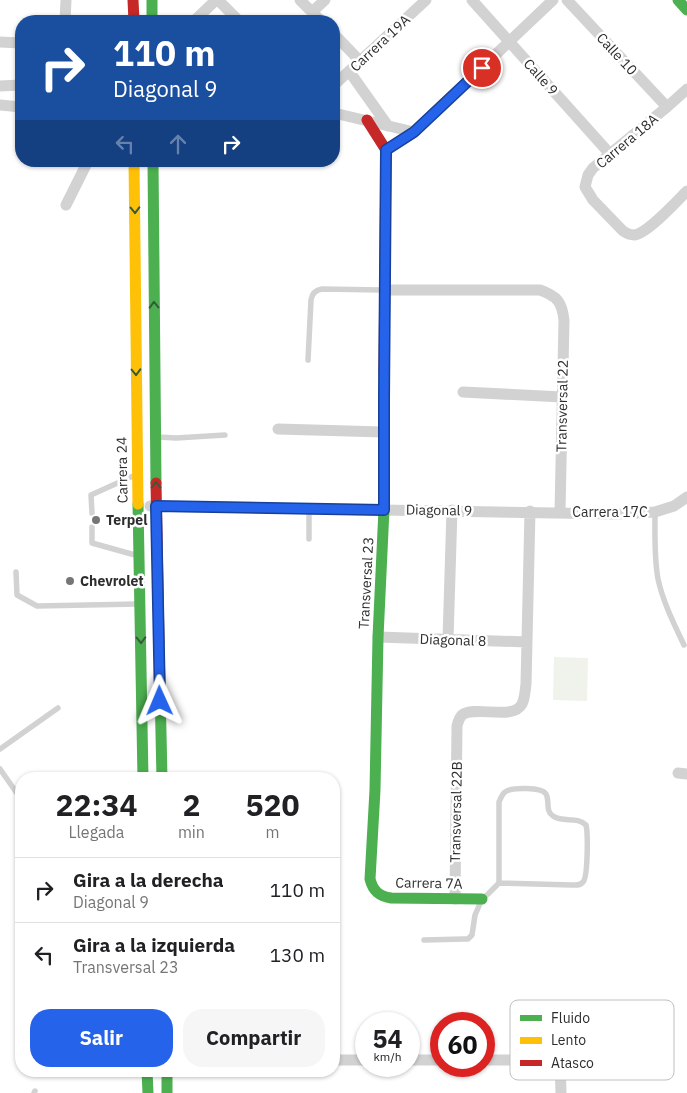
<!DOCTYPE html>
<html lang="es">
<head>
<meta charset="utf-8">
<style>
	:root { --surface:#fff; --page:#f6f6f6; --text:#202124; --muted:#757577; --line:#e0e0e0; --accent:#2563eb }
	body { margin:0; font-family:"IBM Plex Sans",sans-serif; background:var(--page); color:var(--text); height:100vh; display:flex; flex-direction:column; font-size:19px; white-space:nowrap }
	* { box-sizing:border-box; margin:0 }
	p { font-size:16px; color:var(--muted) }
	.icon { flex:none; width:28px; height:28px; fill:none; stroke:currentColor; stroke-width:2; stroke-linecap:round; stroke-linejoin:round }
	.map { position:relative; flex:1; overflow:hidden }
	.drawer { position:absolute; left:15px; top:772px; width:325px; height:305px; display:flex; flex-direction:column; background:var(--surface); border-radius:20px; box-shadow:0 1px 4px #0004 }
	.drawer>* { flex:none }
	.top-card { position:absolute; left:15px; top:15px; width:325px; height:152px; border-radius:20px; box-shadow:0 1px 4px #0004; background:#1a4fa0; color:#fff; overflow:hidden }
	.speed { position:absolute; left:355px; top:1012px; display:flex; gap:10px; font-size:25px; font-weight:700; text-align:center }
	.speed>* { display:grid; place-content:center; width:65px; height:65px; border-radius:50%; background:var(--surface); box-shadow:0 1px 4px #0004; line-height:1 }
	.speed small { font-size:12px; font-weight:400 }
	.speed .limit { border:8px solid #d22; background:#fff; color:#111 }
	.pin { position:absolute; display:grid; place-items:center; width:42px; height:42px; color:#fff; margin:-21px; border:2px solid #fff; border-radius:50%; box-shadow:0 1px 5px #0007 }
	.me { position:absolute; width:55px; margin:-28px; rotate:359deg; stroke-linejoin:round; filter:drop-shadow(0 0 4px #0008) }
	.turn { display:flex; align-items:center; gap:18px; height:105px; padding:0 15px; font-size:22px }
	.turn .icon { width:65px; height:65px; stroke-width:2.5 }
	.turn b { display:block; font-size:35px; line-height:42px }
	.lanes { display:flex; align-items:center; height:48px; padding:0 15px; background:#0003; justify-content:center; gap:25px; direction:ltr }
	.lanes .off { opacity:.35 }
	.eta { display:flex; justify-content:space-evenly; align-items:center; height:85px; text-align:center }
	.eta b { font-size:30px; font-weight:800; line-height:35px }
	.action { display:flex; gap:10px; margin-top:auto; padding:10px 15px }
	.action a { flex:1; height:58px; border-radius:20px; background:var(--accent); color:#fff; font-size:20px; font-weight:800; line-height:58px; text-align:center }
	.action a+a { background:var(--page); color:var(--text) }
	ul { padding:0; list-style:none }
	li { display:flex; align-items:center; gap:15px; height:65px; padding:0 15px; border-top:1px solid var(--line) }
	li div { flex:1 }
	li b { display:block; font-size:19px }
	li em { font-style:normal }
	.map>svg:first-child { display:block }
	.green { fill:#f0f3eb }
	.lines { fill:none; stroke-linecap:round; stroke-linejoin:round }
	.lane { stroke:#d2d2d2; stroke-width:5.5 }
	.street { stroke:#d2d2d2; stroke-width:11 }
	.fast { stroke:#4caf50; stroke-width:11 }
	.slow { stroke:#ffc107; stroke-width:11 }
	.jam { stroke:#c62828; stroke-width:11 }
	.oneway { stroke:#385a39 }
	.route-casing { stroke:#184099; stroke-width:12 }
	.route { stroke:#2563eb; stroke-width:9 }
	.poi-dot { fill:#767676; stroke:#fff; stroke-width:2 }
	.labels { text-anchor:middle; stroke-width:5; stroke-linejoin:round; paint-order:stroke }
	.street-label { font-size:14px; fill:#2d2d2d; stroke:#fff }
	.poi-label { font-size:14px; font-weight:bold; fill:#2d2d2d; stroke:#fff; text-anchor:start }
	.key { fill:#fff; stroke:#c0c0c0; stroke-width:1 }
	.key-label { font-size:14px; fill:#2d2d2d }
</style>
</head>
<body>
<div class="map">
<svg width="687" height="1093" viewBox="0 0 687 1093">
	<rect width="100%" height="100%" fill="#fff"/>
	<path class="green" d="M554 657 588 658 587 701 553 700Z"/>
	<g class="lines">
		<path class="lane" d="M308 360 311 300C312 293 316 290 322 289L382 290
			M158 437 176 438 225 435
			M309 509V539
			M655 512C655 535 654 557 658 579 663 602 674 624 684 645
			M92 513 91 495 133 476
			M92 527V543L135 555
			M16 572 17 595 37 606 138 604
			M0 749 58 708
			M0 769 21 799
			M424 940 464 939H468L472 935 475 915 482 899 488 894 499 883 572 885C576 885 580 886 583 882 588 877 588 833 586 825 577 816 563 823 553 816 545 811 550 801 546 794 542 787 511 787 505 792 502 794 501 798 499 802V883
			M34 1093 35 1091"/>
		<path class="street" d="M218 0 239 21
			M300 0 321 21
			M472 0 610 154
			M567 0 667 107
			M312 12 325 0
			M65 21 66 0
			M194 21 216 0
			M334 34 360 61
			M0 42 21 43
			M349 71 388 126
			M334 85 426 0
			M0 86 21 85
			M687 89 667 107 593 168 588 175 585 187 593 200 623 231C626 233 630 235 634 235 647 234 677 201 687 191
			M0 105 21 107
			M334 113 414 132
			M386 150 414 132 553 0
			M66 205 88 161
			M384 290H540C557 296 562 302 564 320L560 512
			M463 392 562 397
			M278 429 383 432
			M150 506 616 514 655 512 674 506 687 497
			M378 637 527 642
			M448 639 452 510
			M678 773 687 774
			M455 899 457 726C458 722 459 718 462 715 475 705 513 721 522 704 525 698 525 691 526 684L530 511
			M334 1060H366
			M409 1060H441
			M484 1060H614
			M560 1060 561 1093"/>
		<path class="fast" d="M152 0V21
			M678 0 687 10
			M153 161 156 483
			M384 371V509L378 637 375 790 370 879C373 891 379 896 391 898L482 899
			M138 504 143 779
			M159 642 162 779
			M147 1071 148 1093
			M167 1071V1093"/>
		<path class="slow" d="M134 161 138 504"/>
		<path class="jam" d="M133 0 134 21
			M367 120 386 150 384 371
			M156 483 159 642"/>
	</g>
	<defs><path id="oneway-chevron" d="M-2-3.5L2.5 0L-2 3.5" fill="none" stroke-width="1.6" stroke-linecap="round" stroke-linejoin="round" transform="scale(1.25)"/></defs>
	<g class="oneway">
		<use href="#oneway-chevron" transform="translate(135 210) rotate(89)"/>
		<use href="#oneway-chevron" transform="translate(154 305) rotate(-91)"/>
		<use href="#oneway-chevron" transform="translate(136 372) rotate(89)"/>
		<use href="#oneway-chevron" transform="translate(156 485) rotate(-90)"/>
		<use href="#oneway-chevron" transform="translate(141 640) rotate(89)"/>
	</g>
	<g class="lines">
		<g class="route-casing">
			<path id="route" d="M160 701 156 506 384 510V397L386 150 414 132 482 68"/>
		</g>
		<use href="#route" class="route"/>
	</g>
	<g class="poi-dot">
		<circle cx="96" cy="520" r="5"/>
		<circle cx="70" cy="581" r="5"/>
	</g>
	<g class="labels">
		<g class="street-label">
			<text transform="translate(380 43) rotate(-43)" y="5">Carrera 19A</text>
			<text transform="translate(617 54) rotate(47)" y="5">Calle 10</text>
			<text transform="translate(541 77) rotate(48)" y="5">Calle 9</text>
			<text transform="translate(627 141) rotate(-40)" y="5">Carrera 18A</text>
			<text transform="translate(562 406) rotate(-89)" y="5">Transversal 22</text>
			<text transform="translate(122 470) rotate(-91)" y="5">Carrera 24</text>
			<text transform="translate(439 510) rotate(1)" y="5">Diagonal 9</text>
			<text x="610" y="517">Carrera 17C</text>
			<text transform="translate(366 583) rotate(-87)" y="5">Transversal 23</text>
			<text transform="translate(453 640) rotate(2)" y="5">Diagonal 8</text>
			<text transform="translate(456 812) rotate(-89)" y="5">Transversal 22B</text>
			<text transform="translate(429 883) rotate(1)" y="5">Carrera 7A</text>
		</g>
		<g class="poi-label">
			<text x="106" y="525">Terpel</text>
			<text x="80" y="586">Chevrolet</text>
		</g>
	</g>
	<rect x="510" y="1000" width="164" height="80" rx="8" class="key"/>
	<rect x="520" y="1015" width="22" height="6" fill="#4caf50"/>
	<rect x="520" y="1037" width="22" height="7" fill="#ffc107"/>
	<rect x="520" y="1060" width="22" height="6" fill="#c62828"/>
	<g class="key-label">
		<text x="551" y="1023">Fluido</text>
		<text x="551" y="1045">Lento</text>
		<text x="551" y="1068">Atasco</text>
	</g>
</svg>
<div class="speed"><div>54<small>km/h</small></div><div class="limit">60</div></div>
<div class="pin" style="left:482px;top:68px;background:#d93025"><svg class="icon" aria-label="arrive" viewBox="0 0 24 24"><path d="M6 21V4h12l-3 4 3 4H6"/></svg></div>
<svg class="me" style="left:160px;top:701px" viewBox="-20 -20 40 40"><path d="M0-17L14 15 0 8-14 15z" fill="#2563eb" stroke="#fff" stroke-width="4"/></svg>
<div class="top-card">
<div class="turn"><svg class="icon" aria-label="right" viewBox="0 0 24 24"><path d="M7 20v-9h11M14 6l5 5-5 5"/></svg><div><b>110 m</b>Diagonal 9</div></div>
<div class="lanes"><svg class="icon off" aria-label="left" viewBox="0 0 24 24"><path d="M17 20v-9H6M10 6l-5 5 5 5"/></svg><svg class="icon off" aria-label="ahead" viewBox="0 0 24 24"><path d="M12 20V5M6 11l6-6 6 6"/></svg><svg class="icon" aria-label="right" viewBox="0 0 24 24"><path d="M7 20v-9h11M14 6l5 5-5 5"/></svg></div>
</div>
<section class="drawer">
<div class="eta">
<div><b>22:34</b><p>Llegada</p></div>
<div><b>2</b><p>min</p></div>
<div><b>520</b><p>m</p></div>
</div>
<ul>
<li><svg class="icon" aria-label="right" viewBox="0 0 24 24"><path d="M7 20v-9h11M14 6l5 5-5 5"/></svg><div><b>Gira a la derecha</b><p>Diagonal 9</p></div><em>110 m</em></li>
<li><svg class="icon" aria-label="left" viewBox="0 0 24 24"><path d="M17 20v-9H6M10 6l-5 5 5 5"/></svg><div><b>Gira a la izquierda</b><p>Transversal 23</p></div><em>130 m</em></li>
</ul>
<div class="action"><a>Salir</a><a>Compartir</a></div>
</section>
</div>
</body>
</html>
